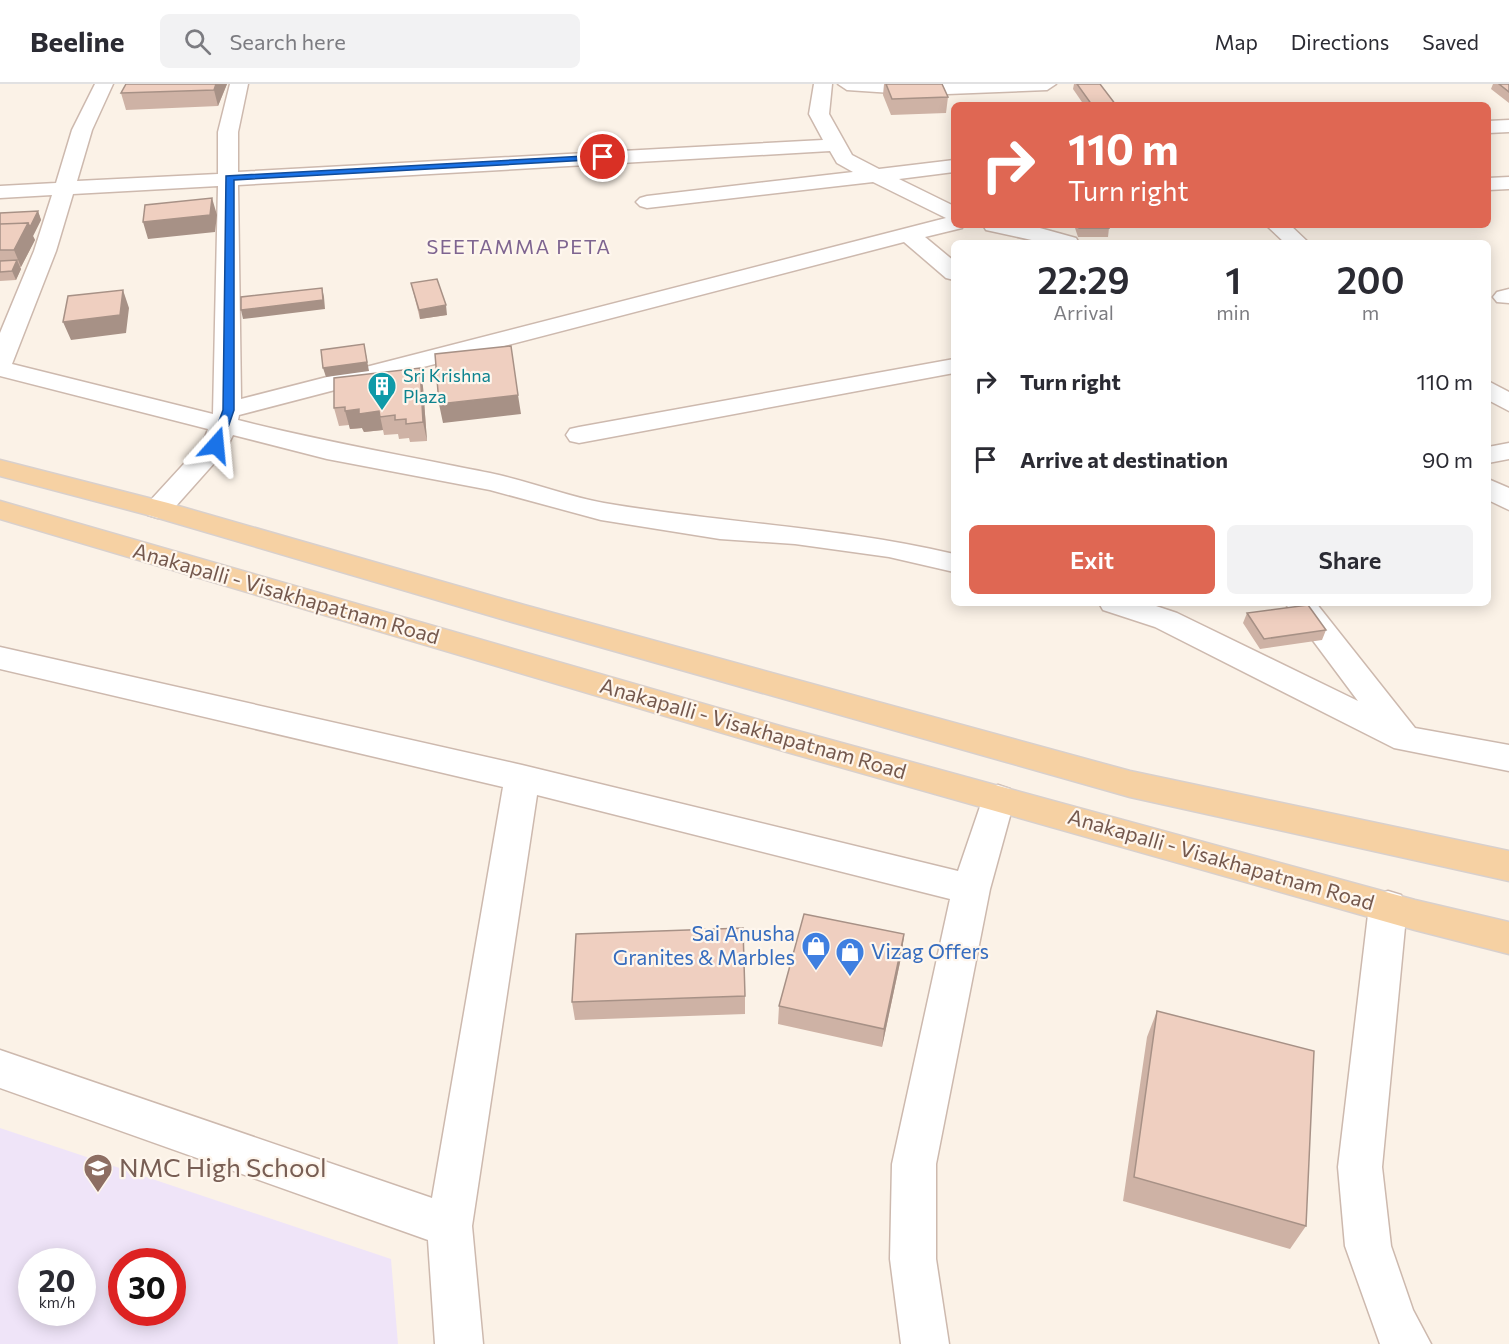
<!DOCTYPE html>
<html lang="en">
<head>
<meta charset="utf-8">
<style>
	:root { --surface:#fff; --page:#f2f2f3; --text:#2b2b33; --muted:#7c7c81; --line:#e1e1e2; --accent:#df6753 }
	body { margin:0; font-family:Commissioner,sans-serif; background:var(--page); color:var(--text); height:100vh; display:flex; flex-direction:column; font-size:22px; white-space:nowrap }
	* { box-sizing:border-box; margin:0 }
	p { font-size:20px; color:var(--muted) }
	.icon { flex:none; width:33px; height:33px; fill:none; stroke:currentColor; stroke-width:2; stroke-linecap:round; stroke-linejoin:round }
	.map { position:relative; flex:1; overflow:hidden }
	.panel { position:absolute; left:951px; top:156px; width:540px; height:366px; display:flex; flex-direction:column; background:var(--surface); border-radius:9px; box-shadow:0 3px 15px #0003 }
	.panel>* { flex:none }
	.banner { position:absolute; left:951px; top:18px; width:540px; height:126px; border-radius:9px; box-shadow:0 3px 15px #0003; background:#df6753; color:#fff; overflow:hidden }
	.speed { position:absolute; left:18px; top:1164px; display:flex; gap:12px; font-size:30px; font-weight:700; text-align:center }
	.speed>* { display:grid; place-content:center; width:78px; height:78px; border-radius:50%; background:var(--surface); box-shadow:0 3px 15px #0003; line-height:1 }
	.speed small { font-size:15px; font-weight:400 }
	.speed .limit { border:9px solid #d22; background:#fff; color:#111 }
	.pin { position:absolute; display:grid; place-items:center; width:51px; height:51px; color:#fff; margin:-26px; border:3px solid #fff; border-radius:50%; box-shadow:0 2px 6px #0007 }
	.me { position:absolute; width:66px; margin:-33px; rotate:18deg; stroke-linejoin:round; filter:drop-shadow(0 0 4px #0008) }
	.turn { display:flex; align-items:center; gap:21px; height:126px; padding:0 18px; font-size:27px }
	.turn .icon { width:78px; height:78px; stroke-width:2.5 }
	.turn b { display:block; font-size:42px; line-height:51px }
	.eta { display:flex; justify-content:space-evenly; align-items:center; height:102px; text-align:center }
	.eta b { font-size:36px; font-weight:600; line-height:42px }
	.primary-button { display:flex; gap:12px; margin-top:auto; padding:12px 18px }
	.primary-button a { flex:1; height:69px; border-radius:9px; background:var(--accent); color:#fff; font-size:24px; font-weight:600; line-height:69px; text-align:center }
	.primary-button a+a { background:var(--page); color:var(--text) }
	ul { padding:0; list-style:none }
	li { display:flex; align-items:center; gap:18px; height:78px; padding:0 18px }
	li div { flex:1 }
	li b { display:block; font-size:22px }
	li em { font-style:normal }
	header { display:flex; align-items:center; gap:36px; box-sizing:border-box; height:84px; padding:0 30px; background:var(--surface); border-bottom:2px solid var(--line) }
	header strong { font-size:28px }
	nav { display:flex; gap:33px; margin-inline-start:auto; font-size:21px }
	.search { width:420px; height:54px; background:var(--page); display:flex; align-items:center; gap:15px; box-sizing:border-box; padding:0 21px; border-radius:9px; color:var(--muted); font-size:22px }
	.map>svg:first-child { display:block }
	.education { fill:#efe4f8; fill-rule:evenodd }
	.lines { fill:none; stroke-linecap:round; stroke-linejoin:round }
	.street-casing { stroke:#cdb9ae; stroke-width:3 }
	.primary-casing { stroke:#d8d0cd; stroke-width:3 }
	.street { fill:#fff; fill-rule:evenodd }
	.primary { fill:#f6d1a3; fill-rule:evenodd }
	.wall { fill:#ceb2a5 }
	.shaded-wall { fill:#a79186 }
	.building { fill:#efcfc0; stroke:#a79186; stroke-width:1.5 }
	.route { fill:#1a73e8; stroke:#114b97; stroke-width:1.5 }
	.labels { text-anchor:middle; stroke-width:4.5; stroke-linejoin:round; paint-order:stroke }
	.far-culture-label { font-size:18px; fill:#0d838f; stroke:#fef6ed; text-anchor:start }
	.far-quarter-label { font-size:20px; letter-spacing:1.5px; fill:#7e6490; stroke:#fef6ed }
	.street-label { font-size:21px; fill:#74584d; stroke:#fef6ed }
	.shop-label { font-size:21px; fill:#366cbe; stroke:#fef6ed; text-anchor:end }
	.near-education-label { font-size:26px; fill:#785e54; stroke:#fef6ed; text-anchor:start }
</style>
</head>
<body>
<header>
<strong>Beeline</strong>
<div class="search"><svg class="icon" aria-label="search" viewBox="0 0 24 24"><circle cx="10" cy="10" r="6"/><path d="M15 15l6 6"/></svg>Search here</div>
<nav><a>Map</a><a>Directions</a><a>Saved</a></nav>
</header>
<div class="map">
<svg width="1509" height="1260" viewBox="0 0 1509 1260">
	<rect width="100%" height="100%" fill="#fbf2e7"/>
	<path class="education" d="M0 1044 391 1175 398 1260H0ZM32 1178H82V1228H32ZM122 1178H172V1228H122Z"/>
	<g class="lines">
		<g class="street-casing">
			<path id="street" d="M95 0H113L92 46 77 97 218 90V48L230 0H248L238 48V88L823 56 809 30 814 0H832L829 30 852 71 879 85 954 76V88L899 95 954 122V141H963L962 144 925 153 954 177V196L946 194 904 158 239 331 238 336C321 357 406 372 490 389 529 397 566 412 604 419 721 439 839 443 954 470V488L889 473 795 460 720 455 601 436 490 406 327 375 233 351 225 367 168 431 158 434 148 431 144 425 148 419 203 359 208 345 0 292V249L34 167 52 111 0 114V102L56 99 72 46ZM830 67 837 79 853 88 647 112 640 114 636 118 640 122 647 124 873 98 946 134 241 315 238 101ZM218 102 213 330 12 280 56 167 73 110Z
				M838 0H1056L1047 6 922 11 847 6Z
				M1509 36V48L1488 49V37Z
				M1509 93V105L1488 106V94Z
				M983 141H1029L1076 154 1079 159H1045L986 146Z
				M1266 141H1290L1309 159H1285Z
				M1509 205V219L1497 218 1493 213 1497 208Z
				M954 275V289L579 359 570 357 566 351 570 345 579 343Z
				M1488 297 1509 308V327L1488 316Z
				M1509 359V375L1488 379V363Z
				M1488 395 1509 404V426L1488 416Z
				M1099 519H1147L1177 529 1358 617 1285 519H1316L1415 644 1509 661V687L1394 664 1155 543 1103 526Z
				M0 563 522 681 958 787 986 705 998 701 1010 705 1015 714 990 805 936 1080V1175L949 1260H901L890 1175 892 1080 950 815 537 711 472 1142 483 1260H435L428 1156 0 1004V966L432 1114 503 703 0 585Z
				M1388 807 1401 811 1407 822 1382 1083 1391 1162 1413 1226 1431 1260H1380L1345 1162 1338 1083 1369 822 1375 811Z"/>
		</g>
		<g class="primary-casing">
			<path id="primary" d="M0 376 168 419 524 521 1130 687 1509 767V797L1130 713 505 536 148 431 0 392Z
				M0 417 787 644 1415 816 1509 838V870L1415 846 787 668 0 435Z"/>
		</g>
		<use href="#street" class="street"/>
		<use href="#primary" class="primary"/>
	</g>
	<path class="wall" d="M227 0 218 22 126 26 121 9Z
		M884 0H942L948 13 946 29 891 31 883 11Z
		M1074 0H1100L1116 21H1084L1073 5Z
		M1493 0H1509V19L1491 5Z
		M38 127 41 136 33 152 35 156 21 183H20L21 185 16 196 0 197V129Z
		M1074 141H1108L1109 144 1108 153H1078Z
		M411 199 447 231 420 235Z
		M420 284 423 303 427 357 410 358 409 354 399 355 398 350 384 351 383 346 364 348 362 344 350 345 349 341 339 342 334 324Z
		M1247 529 1326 546 1322 556 1260 565 1243 539Z
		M904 850 902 869 882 963 778 940 779 922Z
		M745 912V930L575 936 572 918Z
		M1157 927 1306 1142 1290 1165 1123 1117 1147 953Z"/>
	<path class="shaded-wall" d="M216 0H227L218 22 214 6Z
		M212 114 217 131 215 148 148 155 143 138Z
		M38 127 41 136 33 152 35 156 21 183 14 166 28 139Z
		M17 176 21 185 16 196 12 187Z
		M322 204 324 213 325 225 243 235 241 226Z
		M123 206 129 224 126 249 71 256 63 238Z
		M446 221 447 231 420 235 419 226Z
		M364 260 369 287 326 293 323 284Z
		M420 284 423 303 427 357 423 338Z
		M518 311 521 330 443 339 439 320Z
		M359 325 379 327 383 346 364 348 362 344 350 345 345 327Z
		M904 850 902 869 882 963 884 945Z"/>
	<path class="building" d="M126 0H216L214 6 121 9Z
		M886 0H942L948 13 892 15Z
		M1077 0H1100L1116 21H1092Z
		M1499 0H1509V8Z
		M212 114 210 131 143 138 145 121Z
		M38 127 30 143 28 139 0 140V129Z
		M28 139 14 166H0V140Z
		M1078 141H1108L1109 144H1079Z
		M17 176 12 187 0 188V177Z
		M437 195 446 221 419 226 411 199Z
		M322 204 323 216 241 226V213Z
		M123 206 120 231 63 238 68 212Z
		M364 260 367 278 323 284 321 266Z
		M511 262 518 311 439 320 435 270Z
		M420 284 423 338 406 340V335L395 336V331L380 333 379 327 359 330V325L345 327V323L334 324V294Z
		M1308 521 1326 546 1264 555 1247 529Z
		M804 830 904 850 884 945 779 922Z
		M743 844 745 912 572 918 576 850Z
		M1157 927 1314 967 1306 1142 1134 1093Z"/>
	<path class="route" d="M603 71 606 75 234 96V326L222 361 212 363 210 361 223 326 226 92Z"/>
	<defs>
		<g id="building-pin" transform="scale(1.5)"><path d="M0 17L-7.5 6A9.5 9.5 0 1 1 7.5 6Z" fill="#0f9aa8" stroke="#fef6ed"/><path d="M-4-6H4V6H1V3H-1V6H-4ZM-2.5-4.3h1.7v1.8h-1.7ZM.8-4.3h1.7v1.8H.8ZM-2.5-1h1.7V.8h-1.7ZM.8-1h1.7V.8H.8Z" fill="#fff"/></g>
		<g id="shop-pin" transform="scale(1.5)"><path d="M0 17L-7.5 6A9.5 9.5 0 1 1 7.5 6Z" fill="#3f7fe0" stroke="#fef6ed"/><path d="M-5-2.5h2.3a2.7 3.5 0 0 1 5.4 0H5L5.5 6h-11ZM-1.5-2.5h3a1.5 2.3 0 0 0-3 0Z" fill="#fff"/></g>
		<g id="school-pin" transform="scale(1.5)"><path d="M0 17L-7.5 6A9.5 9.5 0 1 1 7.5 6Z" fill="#8d6e63" stroke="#fef6ed"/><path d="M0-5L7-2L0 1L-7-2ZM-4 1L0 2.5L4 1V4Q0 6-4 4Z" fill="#fff"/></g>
	</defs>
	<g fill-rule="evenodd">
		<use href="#building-pin" x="382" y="302"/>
		<use href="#shop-pin" x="816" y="862"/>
		<use href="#shop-pin" x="850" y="868"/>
		<use href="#school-pin" x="98" y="1084"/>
	</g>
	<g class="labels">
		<g class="far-culture-label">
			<text x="403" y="298">Sri Krishna<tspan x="403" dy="21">Plaza</tspan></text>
		</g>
		<g class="far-quarter-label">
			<text x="519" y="170">SEETAMMA PETA</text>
		</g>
		<g class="street-label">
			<text transform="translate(286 510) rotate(16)" y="7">Anakapalli - Visakhapatnam Road</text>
			<text transform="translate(753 645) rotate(16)" y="7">Anakapalli - Visakhapatnam Road</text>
			<text transform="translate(1221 776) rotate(16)" y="7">Anakapalli - Visakhapatnam Road</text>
		</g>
		<g class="shop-label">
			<text x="795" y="857">Sai Anusha<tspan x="795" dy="24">Granites &amp; Marbles</tspan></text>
			<text x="871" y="875" text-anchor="start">Vizag Offers</text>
		</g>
		<g class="near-education-label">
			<text x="119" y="1093">NMC High School</text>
		</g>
	</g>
</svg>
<div class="speed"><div>20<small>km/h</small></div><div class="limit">30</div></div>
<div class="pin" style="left:603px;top:73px;background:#d93025"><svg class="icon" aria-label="arrive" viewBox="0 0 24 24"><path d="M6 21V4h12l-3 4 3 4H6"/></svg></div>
<svg class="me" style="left:216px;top:361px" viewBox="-20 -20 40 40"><path d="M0-17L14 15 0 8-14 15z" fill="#1a73e8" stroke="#fff" stroke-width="4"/></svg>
<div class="banner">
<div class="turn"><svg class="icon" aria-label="right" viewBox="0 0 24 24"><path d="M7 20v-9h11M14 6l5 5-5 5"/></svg><div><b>110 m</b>Turn right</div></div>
</div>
<section class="panel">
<div class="eta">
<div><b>22:29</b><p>Arrival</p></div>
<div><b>1</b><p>min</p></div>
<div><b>200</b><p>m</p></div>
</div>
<ul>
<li><svg class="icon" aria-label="right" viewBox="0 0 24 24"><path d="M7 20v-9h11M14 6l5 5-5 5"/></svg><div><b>Turn right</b></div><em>110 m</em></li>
<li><svg class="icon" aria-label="arrive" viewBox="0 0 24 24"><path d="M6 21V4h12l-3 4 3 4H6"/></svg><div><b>Arrive at destination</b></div><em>90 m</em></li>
</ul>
<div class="primary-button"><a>Exit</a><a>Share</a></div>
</section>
</div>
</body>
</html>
